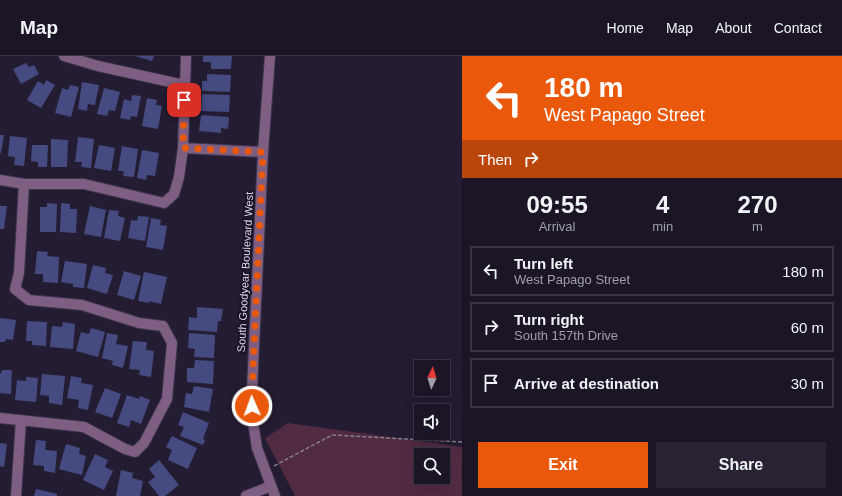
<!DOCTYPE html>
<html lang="en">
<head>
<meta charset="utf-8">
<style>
	:root { --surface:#1b1526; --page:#282232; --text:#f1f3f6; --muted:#a09fa7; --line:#393443; --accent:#ea580c }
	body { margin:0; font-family:Helvetica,sans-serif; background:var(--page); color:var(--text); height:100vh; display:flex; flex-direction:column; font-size:15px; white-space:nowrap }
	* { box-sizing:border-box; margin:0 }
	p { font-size:13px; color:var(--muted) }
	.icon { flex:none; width:22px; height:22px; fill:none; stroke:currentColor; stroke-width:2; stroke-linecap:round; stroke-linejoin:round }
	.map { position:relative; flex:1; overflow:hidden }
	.sheet { display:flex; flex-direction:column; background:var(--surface); width:380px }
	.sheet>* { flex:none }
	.top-card { background:#ea580c; color:#fff; overflow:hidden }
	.needle { width:26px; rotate:4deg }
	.controls { position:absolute; left:414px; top:304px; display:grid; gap:8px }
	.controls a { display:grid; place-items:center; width:36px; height:36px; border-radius:0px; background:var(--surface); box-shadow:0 4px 16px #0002,0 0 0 1px var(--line); font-size:20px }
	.pin { position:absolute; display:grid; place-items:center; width:34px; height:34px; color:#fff; margin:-17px; border-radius:8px; box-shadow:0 2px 6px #0006 }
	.me { position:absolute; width:44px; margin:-22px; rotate:358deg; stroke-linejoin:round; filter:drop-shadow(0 0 3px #0008) }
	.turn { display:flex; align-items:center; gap:14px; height:84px; padding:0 16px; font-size:18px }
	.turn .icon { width:52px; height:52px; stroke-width:2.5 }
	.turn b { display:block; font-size:28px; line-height:34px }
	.then { display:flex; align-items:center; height:38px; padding:0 16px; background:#0003; gap:8px; font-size:15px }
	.eta { display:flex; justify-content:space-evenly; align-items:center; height:68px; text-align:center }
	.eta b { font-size:24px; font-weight:600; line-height:28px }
	.primary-button { display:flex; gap:8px; margin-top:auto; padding:8px 16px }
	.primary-button a { flex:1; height:46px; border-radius:0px; background:var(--accent); color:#fff; font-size:16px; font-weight:600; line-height:46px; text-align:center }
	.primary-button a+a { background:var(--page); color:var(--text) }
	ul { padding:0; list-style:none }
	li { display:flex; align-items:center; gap:12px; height:50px; margin:0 8px 6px; padding:0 8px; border:2px solid var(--line); border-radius:0px }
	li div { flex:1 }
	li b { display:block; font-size:15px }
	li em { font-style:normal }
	header { display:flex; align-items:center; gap:24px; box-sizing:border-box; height:56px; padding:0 20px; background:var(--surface); border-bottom:1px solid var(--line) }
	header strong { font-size:19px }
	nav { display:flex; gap:22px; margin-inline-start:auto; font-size:14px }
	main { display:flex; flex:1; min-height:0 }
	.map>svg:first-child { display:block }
	.green { fill:#512b42; fill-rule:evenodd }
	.building { fill:#454a80 }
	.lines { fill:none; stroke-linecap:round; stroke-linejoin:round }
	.minor-casing { stroke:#3e364b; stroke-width:12 }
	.path { stroke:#837d8f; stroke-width:1.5; stroke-dasharray:4 2; stroke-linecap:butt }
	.minor { stroke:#7e5e82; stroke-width:10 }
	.route { stroke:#ea580c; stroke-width:7; stroke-dasharray:0 12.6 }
	.labels { text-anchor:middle; stroke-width:4; stroke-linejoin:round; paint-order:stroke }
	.street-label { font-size:11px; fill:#ded9e8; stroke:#1a1328 }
</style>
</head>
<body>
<header>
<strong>Map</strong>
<nav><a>Home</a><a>Map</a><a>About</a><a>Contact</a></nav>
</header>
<main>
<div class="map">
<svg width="462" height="440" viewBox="0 0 462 440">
	<rect width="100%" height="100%" fill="#241c32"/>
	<path class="green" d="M288 367 462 391V440H295L265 382ZM421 399H443V421H421Z"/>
	<path class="building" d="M135 0H154L152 5Z
		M203 0H232L231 13H211V6H203Z
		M26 7 29 11 34 9 39 18 21 28 13 13Z
		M207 18 231 19 230 36 202 35V25H207Z
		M46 24 55 29 41 52 27 44 38 25 44 29Z
		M82 26 99 29 95 49 88 48 87 55 78 53Z
		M70 29 79 31 71 61 55 57 62 32 68 34Z
		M104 32 120 36 115 55 109 54 107 60 97 58Z
		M202 38 230 39 229 56 201 55Z
		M132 39 141 40 137 61 131 60 130 64 120 62 124 43 131 45Z
		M147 42 157 44 156 49 162 50 158 73 142 70Z
		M201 59 229 61 228 73 221 72V77L199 75Z
		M0 79H4L1 97H0Z
		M10 80 27 82 24 110 14 109 15 101 8 100Z
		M78 81 94 83 91 112 81 111 82 106H75Z
		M51 83 68 84 67 111H51Z
		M32 89H48L47 111H38V106L31 105Z
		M99 89 115 92 111 115 94 112Z
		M122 90 138 93 134 121 123 120 124 115H118Z
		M142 94 159 97 155 120 147 119 146 124 137 122Z
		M47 147 57 148 56 176H40V151H47Z
		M61 147 70 148V153H77L76 177 60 176Z
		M0 150H7L4 173H0Z
		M90 150 106 154 101 181 84 178Z
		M109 154 119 155 118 160 125 162 120 185 104 182Z
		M138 160 149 161 145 185 128 182 131 164 137 165Z
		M151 162 161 164 160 169 167 170 163 194 146 191Z
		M37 195 48 196 47 200 59 201 58 227 43 226V218H35Z
		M65 205 87 208 84 232 73 231V228L61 226Z
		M93 209 106 212 105 217 113 219 107 238 87 232Z
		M124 215 141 220 134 244 117 239Z
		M144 216 167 221 161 248 149 245V247L138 245Z
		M197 251 223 253 221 265H218L217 276 188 274 189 261 197 262Z
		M0 262 16 264 13 284 6 283 5 286H0Z
		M27 265 47 266 46 290 32 289V285H26Z
		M63 266 75 268 73 293 50 291 52 270 62 271Z
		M91 272 105 276 98 301 76 295 81 276 89 278Z
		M107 277 118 279 116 288 128 290 123 312 112 309 113 305 102 302Z
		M189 277 215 279 214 302 194 301 195 293 188 292Z
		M133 285 147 286 146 294 154 295 151 321 139 319 140 314 129 313Z
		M195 304 214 305 213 328 187 326V312H194Z
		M2 314H12L11 338 0 337V317L1 318Z
		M42 318 65 320 62 349 49 347V340L40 339Z
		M71 320 82 322 81 327 93 329 88 354 78 352 79 344 67 342Z
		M26 321 38 322 36 346 15 344 17 324 26 325Z
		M194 330 213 333 209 356 184 351 186 337 192 338Z
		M105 332 121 338 112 362 95 356Z
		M127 339 139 343 140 340 150 344 141 368 131 364 129 371 117 367Z
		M183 356 209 367 203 383 205 384 203 389 180 380 184 371 178 369Z
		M172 380 197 392 188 413 168 404 172 394 166 391Z
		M36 384 46 385 45 394 57 395 55 417 44 415V410L33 409Z
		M0 387 7 388 4 411 0 410Z
		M66 388 80 392 79 398 86 400 82 419 59 413Z
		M95 398 108 404 105 411 113 415 104 434 83 424Z
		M159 404 179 429 165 440H159L148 426 155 421 149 413Z
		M121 414 133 417 132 422 143 425 140 440H116Z
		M36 433 57 438V440H34Z"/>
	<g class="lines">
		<g class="minor-casing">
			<path id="minor" d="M64 0 98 10 184 29
				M270 0 263 96 252 334 253 366 257 392 275 440
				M183 92 263 96
				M0 124 24 128H84L164 147 174 138 179 121 183 92 186 0
				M0 362 84 371 125 393 135 396 144 387 167 343 172 287 163 270 139 267 82 249 29 244 15 233 19 217 24 128
				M16 440 21 364
				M246 440 271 430"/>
		</g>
		<path class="path" d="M274 410 332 379 462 386"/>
		<use href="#minor" class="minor"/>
	</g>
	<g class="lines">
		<path class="route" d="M184 44 183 92 263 96 252 334V350"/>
	</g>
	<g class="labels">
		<g class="street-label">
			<text transform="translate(245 216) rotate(-87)" y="4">South Goodyear Boulevard West</text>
		</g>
	</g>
</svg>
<div class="controls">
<a><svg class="needle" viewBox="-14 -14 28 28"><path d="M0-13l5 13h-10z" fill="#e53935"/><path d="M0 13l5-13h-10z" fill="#a09fa7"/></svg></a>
<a><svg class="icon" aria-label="sound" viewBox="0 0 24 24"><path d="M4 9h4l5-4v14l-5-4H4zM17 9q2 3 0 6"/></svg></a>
<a><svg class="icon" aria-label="search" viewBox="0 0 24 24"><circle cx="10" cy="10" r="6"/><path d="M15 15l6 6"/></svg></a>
</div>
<div class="pin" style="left:184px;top:44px;background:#d93025"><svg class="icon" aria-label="arrive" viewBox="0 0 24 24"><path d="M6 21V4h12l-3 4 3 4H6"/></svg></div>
<svg class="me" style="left:252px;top:350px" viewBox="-20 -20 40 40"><circle r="17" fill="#ea580c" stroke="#fff" stroke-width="3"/><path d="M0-11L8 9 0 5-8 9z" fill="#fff"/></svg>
</div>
<section class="sheet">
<div class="top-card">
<div class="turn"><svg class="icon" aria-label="left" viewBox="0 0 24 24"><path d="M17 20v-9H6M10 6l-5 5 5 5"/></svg><div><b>180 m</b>West Papago Street</div></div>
<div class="then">Then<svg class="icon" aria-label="right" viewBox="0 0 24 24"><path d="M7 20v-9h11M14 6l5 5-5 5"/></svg></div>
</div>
<div class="eta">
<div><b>09:55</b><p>Arrival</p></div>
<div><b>4</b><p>min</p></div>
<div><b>270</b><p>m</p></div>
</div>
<ul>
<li><svg class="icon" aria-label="left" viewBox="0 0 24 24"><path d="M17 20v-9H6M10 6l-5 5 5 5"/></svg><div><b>Turn left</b><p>West Papago Street</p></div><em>180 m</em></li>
<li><svg class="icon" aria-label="right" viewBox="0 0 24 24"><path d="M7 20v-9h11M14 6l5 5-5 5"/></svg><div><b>Turn right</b><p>South 157th Drive</p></div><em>60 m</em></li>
<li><svg class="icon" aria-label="arrive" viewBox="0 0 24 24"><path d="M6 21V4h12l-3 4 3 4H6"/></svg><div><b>Arrive at destination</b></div><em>30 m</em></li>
</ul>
<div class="primary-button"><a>Exit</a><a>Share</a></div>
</section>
</main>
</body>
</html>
